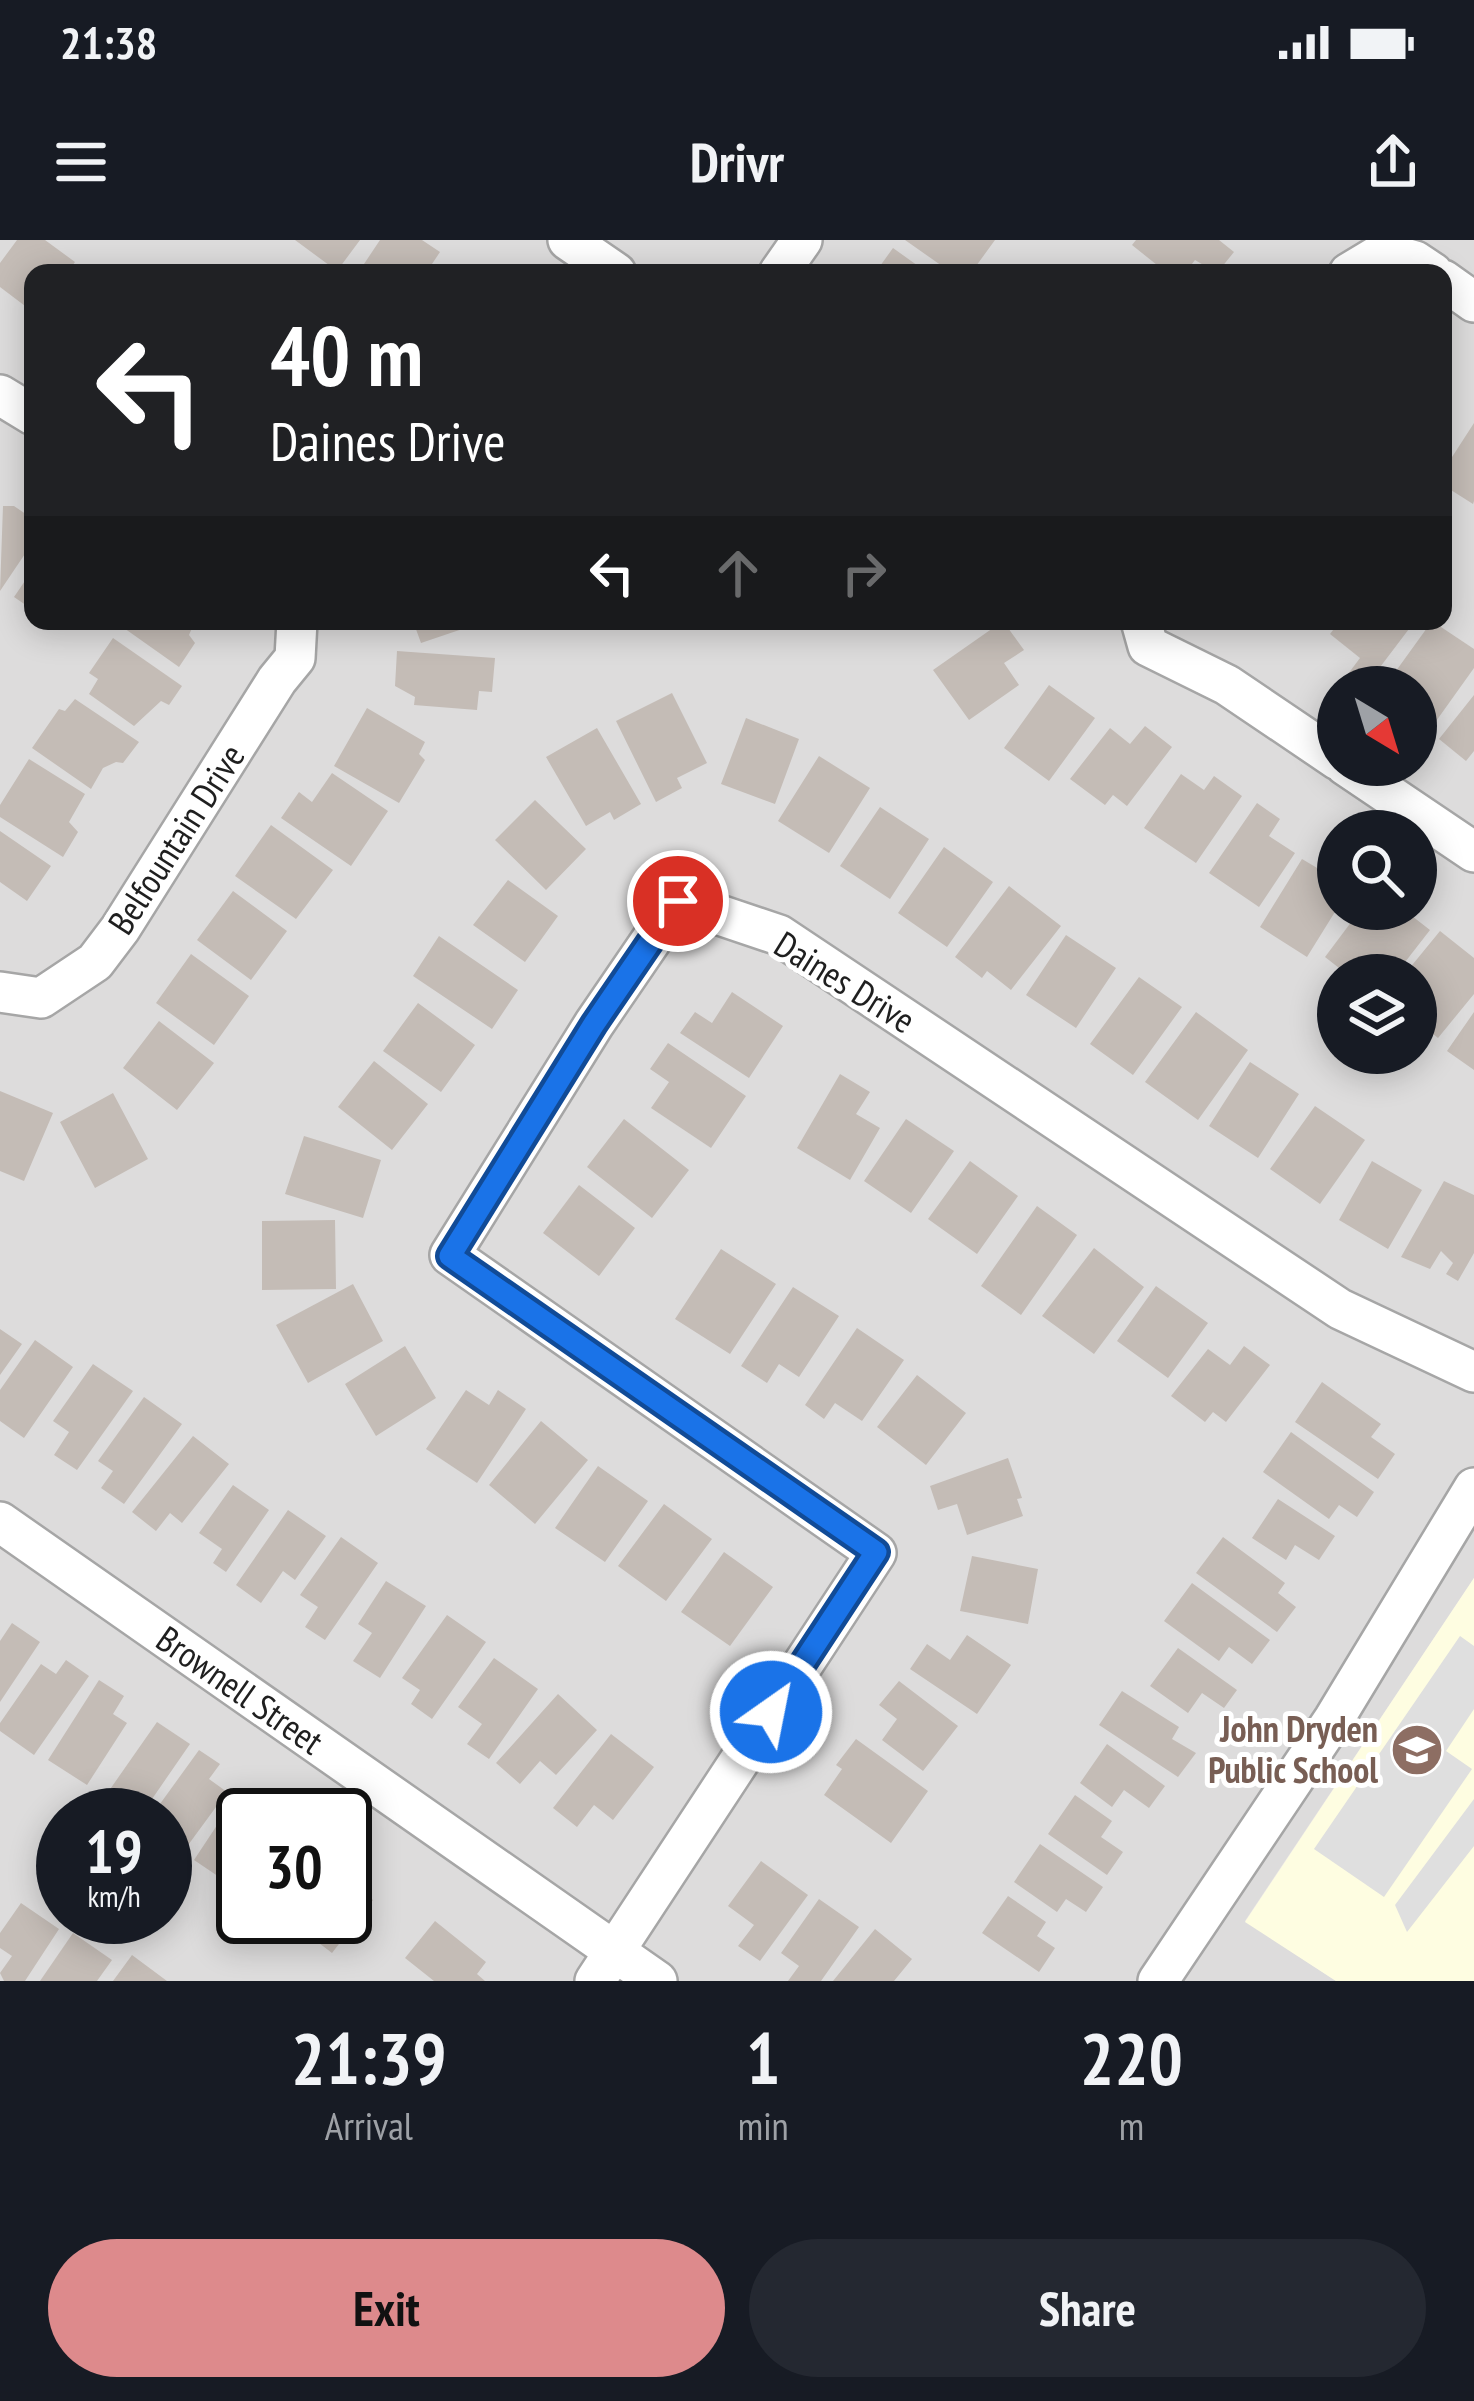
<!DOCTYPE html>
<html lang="en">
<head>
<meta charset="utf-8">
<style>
	:root { --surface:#171b24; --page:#242831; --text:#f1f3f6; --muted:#9ea1a6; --accent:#dd8a8c }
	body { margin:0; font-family:"PT Sans Narrow",sans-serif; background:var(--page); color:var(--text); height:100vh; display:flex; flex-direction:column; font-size:45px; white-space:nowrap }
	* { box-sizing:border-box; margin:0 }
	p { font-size:39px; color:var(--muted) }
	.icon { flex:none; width:66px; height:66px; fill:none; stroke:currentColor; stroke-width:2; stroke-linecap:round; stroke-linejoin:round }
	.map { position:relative; height:1741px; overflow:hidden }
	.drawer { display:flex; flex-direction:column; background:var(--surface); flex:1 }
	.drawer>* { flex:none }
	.banner { position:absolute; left:24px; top:24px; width:1428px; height:366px; border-radius:24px; box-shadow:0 6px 30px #0003; background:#202124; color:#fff; overflow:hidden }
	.needle { width:78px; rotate:142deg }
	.tools { position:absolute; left:1317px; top:426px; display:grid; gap:24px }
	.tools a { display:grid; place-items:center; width:120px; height:120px; border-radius:50%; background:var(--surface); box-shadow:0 6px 30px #0003; font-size:60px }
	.speed { position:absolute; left:36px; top:1548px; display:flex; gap:24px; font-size:60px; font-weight:700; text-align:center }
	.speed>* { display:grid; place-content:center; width:156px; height:156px; border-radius:50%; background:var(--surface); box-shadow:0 6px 30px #0003; line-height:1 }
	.speed small { font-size:30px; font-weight:400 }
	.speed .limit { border:6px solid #111; border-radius:18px; background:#fff; color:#111 }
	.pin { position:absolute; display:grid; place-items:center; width:102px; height:102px; color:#fff; margin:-51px; border:6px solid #fff; border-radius:50%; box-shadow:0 3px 12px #0007 }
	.me { position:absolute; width:132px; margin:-66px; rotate:33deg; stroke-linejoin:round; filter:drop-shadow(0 0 9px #0008) }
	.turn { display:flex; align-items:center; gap:42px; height:252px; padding:0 48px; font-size:54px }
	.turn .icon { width:156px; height:156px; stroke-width:2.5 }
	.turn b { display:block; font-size:84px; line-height:102px }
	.lanes { display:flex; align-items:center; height:114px; padding:0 48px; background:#0003; justify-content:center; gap:60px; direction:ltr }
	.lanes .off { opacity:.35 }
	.eta { display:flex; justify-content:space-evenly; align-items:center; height:204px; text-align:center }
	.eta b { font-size:72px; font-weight:600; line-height:84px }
	.primary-button { display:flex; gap:24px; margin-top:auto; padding:24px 48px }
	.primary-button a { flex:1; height:138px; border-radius:72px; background:var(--accent); color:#111; font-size:48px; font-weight:600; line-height:138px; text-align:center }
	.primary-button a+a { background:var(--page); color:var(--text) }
	.status { display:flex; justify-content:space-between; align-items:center; height:84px; padding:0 60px; background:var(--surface); direction:ltr }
	.status svg { height:33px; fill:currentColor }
	header { display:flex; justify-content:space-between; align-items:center; height:156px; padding:0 48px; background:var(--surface); font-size:54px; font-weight:600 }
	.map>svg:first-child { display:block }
	.residential { fill:#dddcdc; fill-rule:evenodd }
	.education { fill:#fefde1 }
	.parking { fill:#dfdfdf }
	.building { fill:#c4bcb6 }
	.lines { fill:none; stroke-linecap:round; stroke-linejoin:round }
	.street-casing { stroke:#a6a6a6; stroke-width:44 }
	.street { stroke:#fff; stroke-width:39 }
	.route-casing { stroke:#114b97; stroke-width:30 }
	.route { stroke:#1a73e8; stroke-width:21 }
	.labels { text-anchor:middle; stroke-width:10; stroke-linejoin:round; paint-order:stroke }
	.street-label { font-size:36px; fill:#1f1f1f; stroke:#fff }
	.education-label { font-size:36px; font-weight:bold; fill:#785e54; stroke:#fff; text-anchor:end }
</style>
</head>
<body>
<div class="status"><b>21:38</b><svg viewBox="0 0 49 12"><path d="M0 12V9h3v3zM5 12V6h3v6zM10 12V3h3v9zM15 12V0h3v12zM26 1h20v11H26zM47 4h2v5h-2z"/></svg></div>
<header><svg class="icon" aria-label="menu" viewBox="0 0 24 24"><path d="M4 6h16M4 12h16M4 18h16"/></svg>Drivr<svg class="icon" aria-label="share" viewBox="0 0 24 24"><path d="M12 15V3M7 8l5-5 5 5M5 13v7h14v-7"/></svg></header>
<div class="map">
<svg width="1474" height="1741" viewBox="0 0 1474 1741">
	<rect width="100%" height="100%" fill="#efece6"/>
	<path class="residential" d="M0 0H1474V1338L1245 1681 1336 1741H0ZM33 33H1443V381H33ZM1338 447H1416V525H1338ZM1338 591H1416V669H1338ZM1338 735H1416V813H1338ZM63 1575H165V1677H63ZM243 1575H345V1677H243Z"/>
	<path class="education" d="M1474 1338V1741H1336L1245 1682Z"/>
	<path class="parking" d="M1460 1396 1474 1406V1469L1446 1511 1472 1529 1384 1657 1314 1609Z
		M1474 1559V1606L1407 1692 1395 1665Z"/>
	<path class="building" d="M17 0H45L75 22 67 33H33V72L0 47V23Z
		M295 0H360L337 31Z
		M380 0H422L440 12 426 33H358Z
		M905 0H995L971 33H952Z
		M1136 0H1219L1234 12 1217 33 1195 20 1185 33H1167L1132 5Z
		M893 8 928 33H875Z
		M1474 183V261L1473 264 1443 245V231Z
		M3 266H14L33 279V302L0 351Z
		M33 329V370L14 357Z
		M114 381H195L189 395 195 403 179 427Z
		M413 381H482L483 382 421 403Z
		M1003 381 1024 410 1004 423 1019 445 969 480 933 430Z
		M1340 381H1415L1365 447 1348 434 1360 418 1330 394Z
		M1432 381 1474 409V428L1429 491 1416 482V447H1396L1388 442Z
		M113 398 182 446 169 465 161 461 134 486 89 454 98 439 89 433Z
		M397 411 495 418 492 452 479 451 477 470 414 465 415 457 395 446Z
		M1049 445 1095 478 1049 541 1004 508Z
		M672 453 707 523 677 538 682 548 656 562 616 481Z
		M1474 455V511L1466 521 1439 499Z
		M75 459 139 502 123 523 116 522 103 528 91 549 32 508 59 469 65 471Z
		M367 468 425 502 419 514 425 520 399 563 334 526Z
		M746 478 799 499 775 564 721 544Z
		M1145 486 1172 507 1127 566 1113 555 1105 565 1070 539 1110 488 1130 504Z
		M597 488 641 564 614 580 610 572 586 586 546 517Z
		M819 516 870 548 829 613 778 581Z
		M29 519 85 554 69 582 78 592 63 617 0 577V565Z
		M332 533 388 571 351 626 281 578 299 552 312 562Z
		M1181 534 1204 550 1214 536 1242 556 1196 623 1144 588Z
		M535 560 586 609 546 650 495 600Z
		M1257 563 1280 579 1269 596 1295 613 1259 667 1209 633Z
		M880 567 929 599 890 659 840 626Z
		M271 585 333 630 296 679 235 636Z
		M0 591 51 626 27 661 0 642Z
		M944 607 993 642 947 707 898 673Z
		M1302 619 1329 635 1338 621V667L1307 717 1260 687Z
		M508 640 558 676 525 722 473 685Z
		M1009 646 1061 686 1011 750 987 731 982 738 955 717Z
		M233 651 287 691 251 740 197 700Z
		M1361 669H1403L1430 690 1395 735H1348L1325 717Z
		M1440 691 1474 718V754L1438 798 1416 780V735H1404Z
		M1066 695 1116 728 1076 788 1026 755Z
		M439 696 518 750 492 789 413 736Z
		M191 714 249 756 214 805 156 763Z
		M1139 737 1182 767 1133 835 1090 804Z
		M732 752 783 786 749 838 680 793 695 772 712 783Z
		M418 763 475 805 441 852 383 811Z
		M1196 772 1248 810 1198 880 1145 842Z
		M1474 772V830L1447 811Z
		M159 781 214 823 177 870 123 828Z
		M668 803 746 856 711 908 651 868 669 842 650 829Z
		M374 821 428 864 392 910 338 867Z
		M1250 822 1299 854 1258 918 1209 886Z
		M840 834 870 852 856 874 880 888 850 940 797 908Z
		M0 851 53 873 24 941 0 931Z
		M113 853 148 919 95 948 60 882Z
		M1315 866 1365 900 1320 964 1270 929Z
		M624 879 689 930 652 978 587 927Z
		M906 879 954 911 911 973 864 941Z
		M304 896 381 920 363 978 285 954Z
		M970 921 1018 956 977 1014 928 979Z
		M1372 921 1422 950 1388 1009 1339 980Z
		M1444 941 1474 955V1013L1458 1041 1446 1034 1453 1023 1441 1011 1430 1029 1401 1017Z
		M579 945 635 988 599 1036 543 993Z
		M1037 966 1077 995 1021 1075 981 1046Z
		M335 980 336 1049 262 1050V981Z
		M1094 1008 1144 1047 1094 1114 1042 1076Z
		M721 1009 776 1044 730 1114 675 1079Z
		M353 1044 383 1101 308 1143 276 1085Z
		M1156 1046 1208 1083 1168 1138 1117 1101Z
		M793 1047 839 1076 799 1137 779 1124 767 1143 741 1126Z
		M857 1088 904 1120 862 1181 835 1163 824 1179 805 1165Z
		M0 1089 22 1104 0 1135Z
		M35 1100 73 1127 24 1198 0 1181V1150Z
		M405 1106 436 1158 376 1196 345 1144Z
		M1244 1106 1270 1125 1226 1182 1213 1172 1205 1182 1171 1156 1208 1109 1230 1125Z
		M93 1124 133 1151 77 1230 54 1215 69 1192 53 1181Z
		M917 1135 966 1173 926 1225 877 1187Z
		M1322 1142 1381 1184 1371 1197 1395 1214 1378 1239 1295 1182Z
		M466 1150 489 1165 498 1150 526 1169 477 1243 426 1209Z
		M144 1157 182 1184 124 1264 101 1248 113 1231 98 1221Z
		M541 1181 588 1220 535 1284 489 1245Z
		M1291 1192 1374 1252 1357 1277 1339 1265 1329 1279 1263 1232Z
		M193 1196 229 1224 182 1283 170 1273 156 1291 132 1272Z
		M1008 1218 1022 1258 1017 1259 1023 1276 967 1295 957 1264 938 1270 930 1246Z
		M598 1226 648 1261 605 1322 555 1288Z
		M233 1245 269 1270 226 1332 213 1323 222 1309 199 1293Z
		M1278 1259 1335 1296 1319 1320 1295 1305 1286 1320 1252 1298Z
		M664 1264 712 1299 666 1361 618 1326Z
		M288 1270 326 1296 295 1340 283 1331 261 1363 236 1345Z
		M341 1297 378 1323 325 1400 305 1387 318 1367 300 1355Z
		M1223 1297 1285 1343 1278 1353 1296 1367 1277 1392 1196 1333Z
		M724 1312 773 1347 730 1406 681 1372Z
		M972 1316 1038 1329 1028 1384 960 1371Z
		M386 1341 426 1366 380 1438 353 1421 372 1393 358 1384Z
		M1192 1343 1270 1400 1252 1424 1229 1407 1219 1421 1164 1381Z
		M447 1375 486 1402 432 1479 411 1464 420 1450 402 1438Z
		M12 1383 40 1402 0 1462V1401Z
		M967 1395 1011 1425 977 1474 910 1429 927 1404 950 1420Z
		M1178 1408 1237 1450 1224 1468 1202 1453 1188 1473 1150 1446Z
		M494 1418 538 1449 489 1519 467 1504 482 1484 458 1467Z
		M66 1420 89 1436 34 1515 0 1491V1483L41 1424 56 1434Z
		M99 1440 124 1456 113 1474 127 1483 87 1545 48 1520Z
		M899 1441 958 1486 923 1531 882 1500 897 1479 879 1465Z
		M1122 1451 1179 1487 1172 1499 1196 1513 1178 1537 1099 1485Z
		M558 1454 597 1490 556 1535 540 1521 520 1544 496 1523Z
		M157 1482 190 1504 141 1575H136L106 1555Z
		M611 1494 654 1527 613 1580 594 1565 577 1587 553 1568Z
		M856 1499 928 1551 891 1603 824 1555 842 1529 836 1525Z
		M1107 1504 1165 1546 1149 1568 1124 1550 1112 1567 1080 1543Z
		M199 1510 220 1524 209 1539 227 1552 183 1612 165 1599V1575H152Z
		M241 1549 265 1566 259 1575H243V1633L234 1647 194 1620Z
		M1075 1555 1112 1581 1101 1597 1123 1612 1107 1635 1048 1594Z
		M1040 1604 1103 1647 1086 1672 1066 1659 1057 1672 1014 1642Z
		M347 1613 369 1631 356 1647 373 1660 332 1713 293 1683 298 1677H345Z
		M761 1621 808 1655 760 1721 738 1706 754 1685 728 1666Z
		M1008 1656 1046 1682 1037 1696 1055 1708 1039 1732 982 1693Z
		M819 1659 859 1687 821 1741H788L799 1726 781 1713Z
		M21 1663 59 1689 25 1741H4L0 1733 12 1716 0 1708V1693Z
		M435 1681 486 1722 477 1734 485 1741H434L405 1718Z
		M875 1689 912 1719 894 1741H833Z
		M73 1693 112 1720 97 1741H40Z
		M132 1715 167 1741H113Z"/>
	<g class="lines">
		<g class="street-casing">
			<path id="street" d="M568 0 616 33
				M779 33 802 0
				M1349 33 1384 12 1415 21 1433 33
				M1443 40 1474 62
				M0 155 33 175
				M1141 381 1148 406 1227 445 1338 520
				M1345 525 1474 612
				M0 752 41 758 95 722 120 689 277 440 295 418 297 381
				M0 1282 657 1741
				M595 1741 876 1313 450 1015 594 784 678 661 779 695 1340 1069 1474 1132
				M1158 1741 1334 1479 1474 1248"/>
		</g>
		<use href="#street" class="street"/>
	</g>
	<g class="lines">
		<g class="route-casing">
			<path id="route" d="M678 661 594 784 450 1016 876 1312 771 1472"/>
		</g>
		<use href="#route" class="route"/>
	</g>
	<defs>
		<g id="school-disc" transform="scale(2.7)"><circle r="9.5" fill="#8d6e63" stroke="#fff"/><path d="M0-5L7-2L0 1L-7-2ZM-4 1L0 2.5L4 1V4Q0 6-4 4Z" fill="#fff"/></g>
	</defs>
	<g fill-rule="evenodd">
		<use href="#school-disc" x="1417" y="1510"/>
	</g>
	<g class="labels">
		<g class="street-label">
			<text transform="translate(176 599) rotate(-57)" y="13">Belfountain Drive</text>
			<text transform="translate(845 742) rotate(32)" y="13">Daines Drive</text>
			<text transform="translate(240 1450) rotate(35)" y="13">Brownell Street</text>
		</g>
		<g class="education-label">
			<text x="1378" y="1502">John Dryden<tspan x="1378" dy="41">Public School</tspan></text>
		</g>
	</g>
</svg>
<div class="tools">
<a><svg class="needle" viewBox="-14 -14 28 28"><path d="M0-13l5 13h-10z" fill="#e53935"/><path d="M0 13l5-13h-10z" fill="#9ea1a6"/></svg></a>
<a><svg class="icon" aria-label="search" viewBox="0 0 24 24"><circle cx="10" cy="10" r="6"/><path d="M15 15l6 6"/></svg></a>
<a><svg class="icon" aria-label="layers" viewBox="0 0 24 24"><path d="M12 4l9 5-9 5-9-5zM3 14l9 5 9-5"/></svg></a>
</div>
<div class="speed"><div>19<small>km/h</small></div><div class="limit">30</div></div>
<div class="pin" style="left:678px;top:661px;background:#d93025"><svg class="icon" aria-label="arrive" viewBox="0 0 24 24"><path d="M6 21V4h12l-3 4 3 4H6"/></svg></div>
<svg class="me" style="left:771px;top:1472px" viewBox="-20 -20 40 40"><circle r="17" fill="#1a73e8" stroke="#fff" stroke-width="3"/><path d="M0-11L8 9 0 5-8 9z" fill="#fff"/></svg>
<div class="banner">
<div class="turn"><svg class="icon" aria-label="left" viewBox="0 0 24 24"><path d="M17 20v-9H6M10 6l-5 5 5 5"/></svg><div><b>40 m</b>Daines Drive</div></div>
<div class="lanes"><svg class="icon" aria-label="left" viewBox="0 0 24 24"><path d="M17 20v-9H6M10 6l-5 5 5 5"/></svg><svg class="icon off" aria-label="ahead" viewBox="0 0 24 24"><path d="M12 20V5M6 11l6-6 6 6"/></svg><svg class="icon off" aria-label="right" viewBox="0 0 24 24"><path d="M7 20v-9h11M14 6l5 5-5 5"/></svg></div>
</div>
</div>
<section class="drawer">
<div class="eta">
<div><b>21:39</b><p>Arrival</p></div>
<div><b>1</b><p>min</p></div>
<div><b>220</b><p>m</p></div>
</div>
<div class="primary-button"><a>Exit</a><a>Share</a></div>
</section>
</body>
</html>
